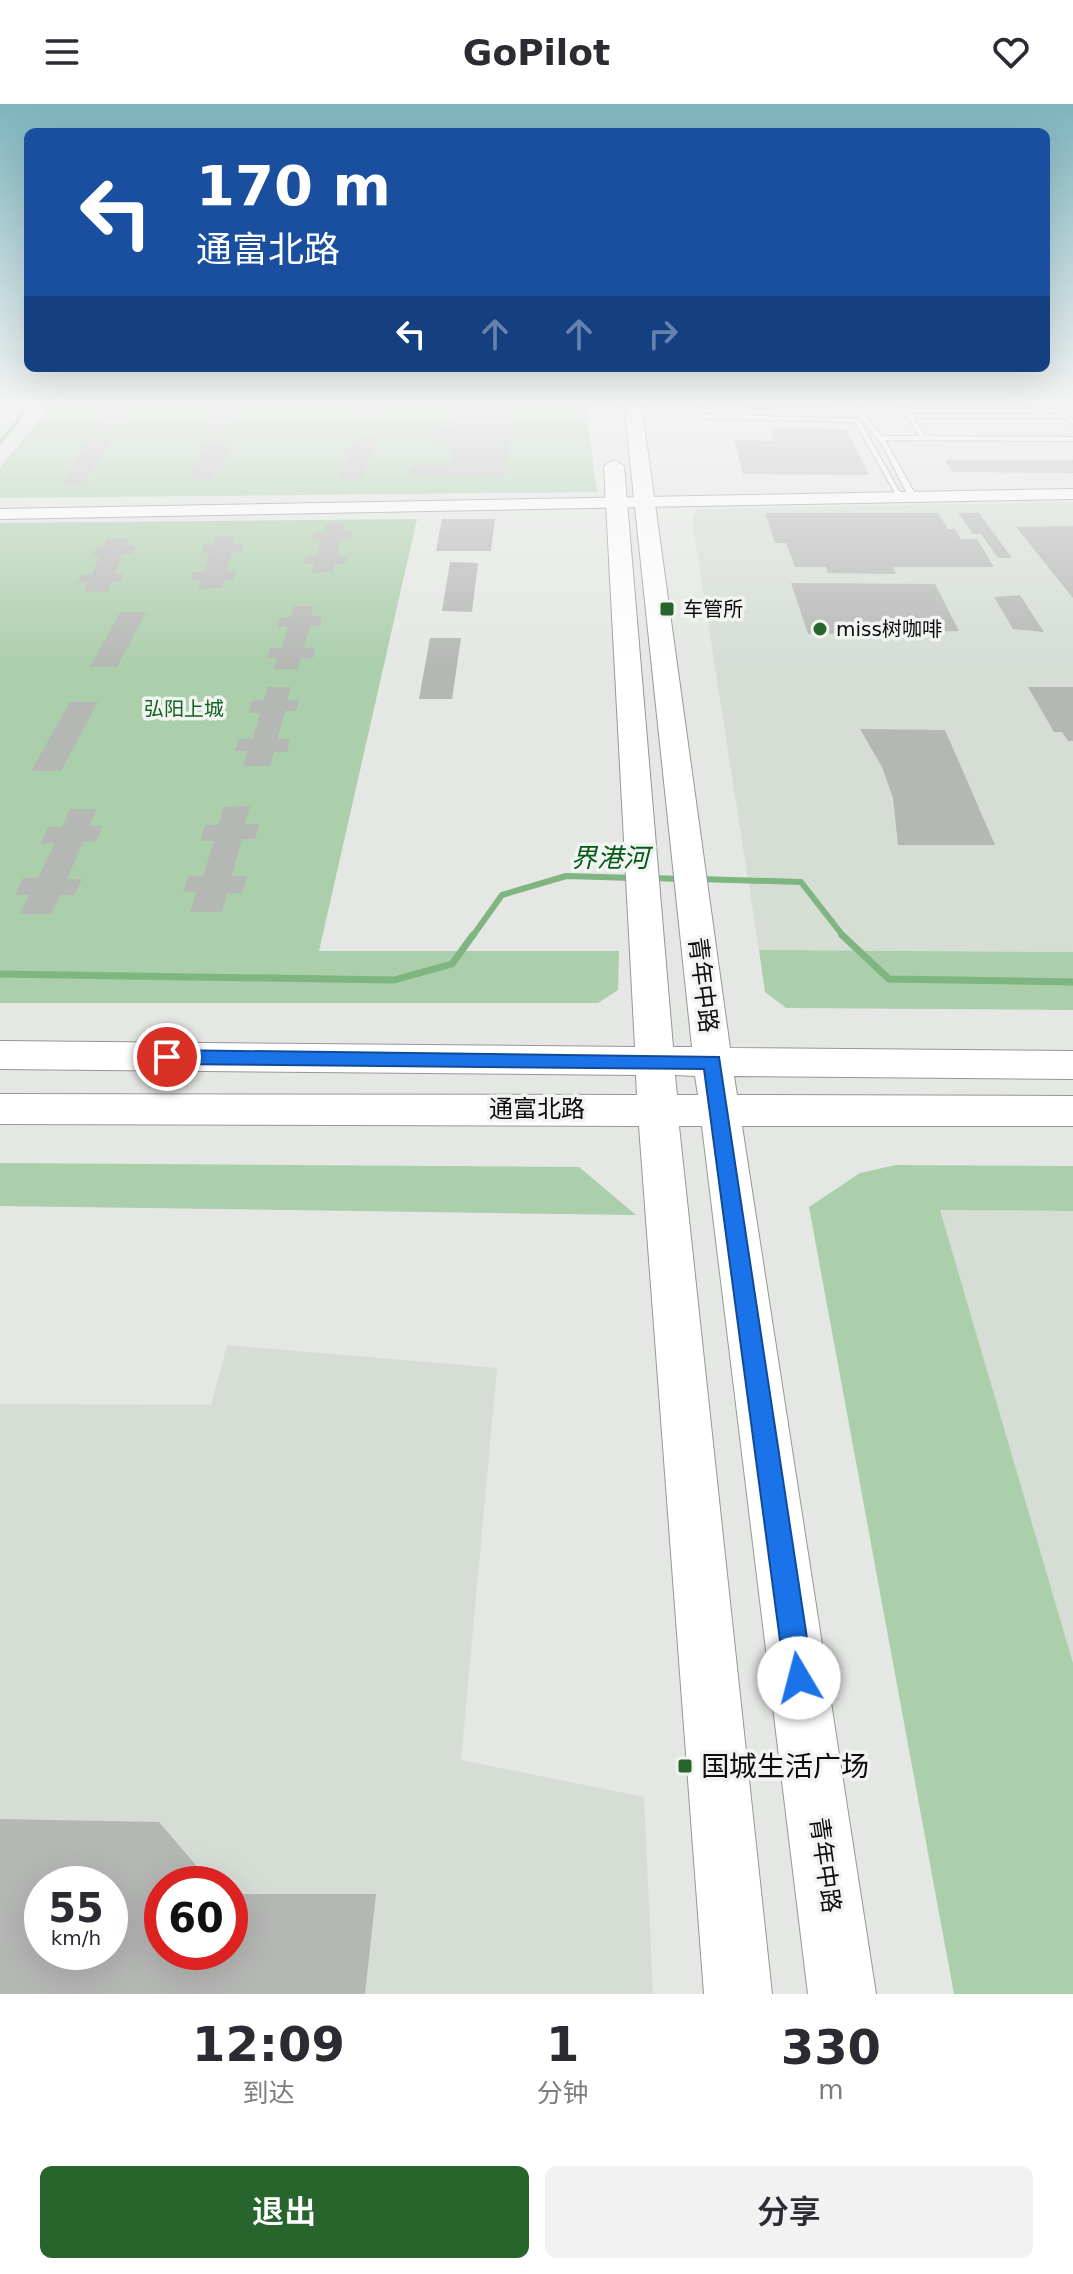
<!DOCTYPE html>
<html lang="zh">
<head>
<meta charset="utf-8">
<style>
	:root { --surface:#fff; --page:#f2f2f3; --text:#2b2b33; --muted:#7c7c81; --accent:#27652d }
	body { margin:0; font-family:"DejaVu Sans","Noto Sans SC",sans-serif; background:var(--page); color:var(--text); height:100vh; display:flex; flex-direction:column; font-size:30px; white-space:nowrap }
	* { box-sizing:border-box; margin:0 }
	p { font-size:26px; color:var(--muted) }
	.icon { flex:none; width:44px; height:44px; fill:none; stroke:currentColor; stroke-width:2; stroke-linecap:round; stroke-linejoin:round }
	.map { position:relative; height:1890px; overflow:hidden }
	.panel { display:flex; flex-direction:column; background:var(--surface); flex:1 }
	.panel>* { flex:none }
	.hud { position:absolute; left:24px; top:24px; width:1026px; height:244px; border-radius:12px; box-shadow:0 8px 32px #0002; background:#1a4fa0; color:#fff; overflow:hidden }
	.speed { position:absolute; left:24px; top:1762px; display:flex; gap:16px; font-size:40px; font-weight:700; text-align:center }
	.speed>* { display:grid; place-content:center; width:104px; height:104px; border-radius:50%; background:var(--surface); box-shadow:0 8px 32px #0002; line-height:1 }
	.speed small { font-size:20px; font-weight:400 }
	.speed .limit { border:12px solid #d22; background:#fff; color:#111 }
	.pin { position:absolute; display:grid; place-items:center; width:68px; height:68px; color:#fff; margin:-34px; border:4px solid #fff; border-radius:50%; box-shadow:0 2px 8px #0007 }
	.me { position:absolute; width:88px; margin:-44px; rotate:352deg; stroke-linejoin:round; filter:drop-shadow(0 0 6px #0008) }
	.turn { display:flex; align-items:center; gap:28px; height:168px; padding:0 40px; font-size:36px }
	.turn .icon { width:104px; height:104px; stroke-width:2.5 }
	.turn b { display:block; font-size:56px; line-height:68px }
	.lanes { display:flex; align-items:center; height:76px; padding:0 40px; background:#0003; justify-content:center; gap:40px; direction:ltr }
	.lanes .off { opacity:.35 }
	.eta { display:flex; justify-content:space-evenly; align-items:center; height:136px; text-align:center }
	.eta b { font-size:48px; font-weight:600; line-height:56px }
	.button { display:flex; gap:16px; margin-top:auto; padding:16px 40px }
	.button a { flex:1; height:92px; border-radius:12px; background:var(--accent); color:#fff; font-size:32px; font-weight:600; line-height:92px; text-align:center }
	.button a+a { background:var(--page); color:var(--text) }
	header { display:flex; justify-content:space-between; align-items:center; height:104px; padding:0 40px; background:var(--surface); font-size:36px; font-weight:600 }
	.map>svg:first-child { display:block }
	.built { fill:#d5ddd5; fill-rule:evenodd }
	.green { fill:#abceab }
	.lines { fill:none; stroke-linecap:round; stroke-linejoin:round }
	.stream-far2 { stroke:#7eb580; stroke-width:4 }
	.stream-far1 { stroke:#7eb580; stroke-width:6 }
	.stream { stroke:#7eb580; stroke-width:7 }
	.building { fill:#b5b7b5; fill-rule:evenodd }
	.service-casing { stroke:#969895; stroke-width:2 }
	.tertiary-casing { stroke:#969895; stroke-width:2 }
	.primary-casing { stroke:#969895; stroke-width:2 }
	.service { fill:#fff; fill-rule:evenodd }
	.tertiary { fill:#fff; fill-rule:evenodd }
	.primary { fill:#fff; fill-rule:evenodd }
	.route { fill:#1a73e8; stroke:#114b97; stroke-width:2 }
	.poi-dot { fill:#27652d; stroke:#f2f4f2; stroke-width:3 }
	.labels { text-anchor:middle; stroke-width:7; stroke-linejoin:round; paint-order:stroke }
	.far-poi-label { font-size:20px; fill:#0d0e0d; stroke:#f2f4f2; text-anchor:start }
	.far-park-label { font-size:20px; fill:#136320; stroke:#f2f4f2 }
	.street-label { font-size:24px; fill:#0d0e0d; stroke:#f2f4f2 }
	.water-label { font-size:26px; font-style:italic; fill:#025a16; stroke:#f2f4f2 }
	.near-poi-label { font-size:28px; fill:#0d0e0d; stroke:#f2f4f2; text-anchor:start }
</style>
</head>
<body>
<header><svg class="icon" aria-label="menu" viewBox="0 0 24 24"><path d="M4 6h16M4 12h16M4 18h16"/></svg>GoPilot<svg class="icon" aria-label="heart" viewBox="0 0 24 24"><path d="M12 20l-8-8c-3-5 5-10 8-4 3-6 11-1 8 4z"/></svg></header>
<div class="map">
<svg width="1073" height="1890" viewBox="0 0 1073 1890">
	<rect width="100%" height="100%" fill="#e4e7e4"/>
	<path class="built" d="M1073 398V848L759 846 692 415 697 405Z
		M940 1106 1073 1107V1559Z
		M227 1241 497 1264 461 1656 644 1693 653 1890H0V1300L211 1301ZM42 1780H110V1848H42ZM162 1780H230V1848H162Z"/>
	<path class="green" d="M53 299H585L597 388 0 394V364Z
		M417 415 319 847H619L618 886 598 899H0V419Z
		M759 846 1073 848V906L786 904 765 888Z
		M0 1059 579 1063 636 1111 0 1102Z
		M896 1061 1073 1062V1107L940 1106 1073 1559V1890H954L809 1103 860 1069Z"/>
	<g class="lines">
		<path class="stream-far2" d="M0 338 16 320 27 299"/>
		<path class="stream-far1" d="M651 774 682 775
			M699 775 801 778 844 833
			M472 833 502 791 566 772 634 774"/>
		<path class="stream" d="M842 831 889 875 1073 878
			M0 870 394 876 452 860 473 831"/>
	</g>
	<path class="building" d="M112 299H131L116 327H96Z
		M213 299H246L239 307H215Z
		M363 299H382L376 312H357Z
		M461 299H485L484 303H491V299H512L504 374 410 373 413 361H450L454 340 432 337 434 325 456 322Z
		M750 299H826L831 307H753Z
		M228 313 226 319H234L233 324H224L222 330 202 331 208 314Z
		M770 324 846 325 869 371 743 370 734 336 774 337Z
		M357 331 378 332 361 375H339Z
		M89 335H111L84 380H61Z
		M227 336 224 345 229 344 222 367H216L213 376H192L194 361H198L201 345H205L208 337Z
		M945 356H1073V369L953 368Z
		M765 409H938L948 425H955L961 435H977L994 463H893L896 470 828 469 826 463H795L786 439H775Z
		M958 409H979L1012 454H998L981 430H973Z
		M442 415H495L491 447H436Z
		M326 419H344L342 427H352L350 435H341L337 452H347L345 460H335L333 468 311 469 314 459 304 460 306 452H317L322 435 312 436 314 428H324Z
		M1073 422V494L1016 423Z
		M235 432 233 440H243L242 447 231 448 227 467H236L234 476H224L222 484 198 485 201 476H191L193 468H204L209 449H202L204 441H212L214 433Z
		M129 434 126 442H136L133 450H122L115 469H124L121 478H111L108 487 84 488 88 478 78 479 81 471 92 470 100 451H93L96 444 104 443 107 435Z
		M450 458 478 459 472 508 442 507Z
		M791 479 935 480 959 527 808 530Z
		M1020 491 1044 528 1013 525 994 493Z
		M294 502H314L311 512H322L320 522H310L304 544H315L313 554H301L298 565H274L277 554H267L270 544H282L288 523H277L280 513H291Z
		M120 508H146L117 563H90Z
		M430 534H461L452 595H419Z
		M268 583H291L287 596H299L296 607H285L277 635H290L287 648H274L270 662H243L248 647H235L239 635H253L260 609H248L252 597 264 596Z
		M1028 583H1073V637H1068L1062 628H1054Z
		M70 598H98L61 667H31Z
		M860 625 945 626 995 741H898L893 694 882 663Z
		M250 702 245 720H259L255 735H242L232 772H247L242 789H227L222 808H190L196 788H183L188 772H203L214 737H200L205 721H218L224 703Z
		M70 705H97L89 722H103L96 737 83 738 67 775H82L74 791H60L51 810H20L29 791H15L23 774H38L55 739 40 740 48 723H62Z
		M0 1715 159 1718 212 1780H162V1848H230V1790H376L365 1890H0ZM42 1780H110V1848H42Z"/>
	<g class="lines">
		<g class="service-casing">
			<path id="service" d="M691 299H696L701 310 859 315 899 387 907 390 883 342 849 299H854L882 332H919L900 299H904L912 310H1062L1052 299H1058L1073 316V321L1065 314H914L925 332 1073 333V337L885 336 914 388 913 394 910 396 895 389 855 318 699 314 696 312Z"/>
		</g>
		<g class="tertiary-casing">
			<path id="tertiary" d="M1073 385V395L0 415V405Z"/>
		</g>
		<g class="primary-casing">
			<path id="primary" d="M624 299H641L730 944 1073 947V975L734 972 737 991 1073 992V1022H742L876 1890H808L702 1022H679L772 1890H704L639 1022 0 1020V990L637 991 636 971 0 965V937L635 943 604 362 614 356 624 362 673 943H692ZM675 971 695 972 698 991H677Z"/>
		</g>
		<use href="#service" class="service"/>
		<use href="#tertiary" class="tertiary"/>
		<use href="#primary" class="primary"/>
	</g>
	<linearGradient id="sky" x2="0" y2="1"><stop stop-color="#7db4be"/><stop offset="0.53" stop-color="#f3f4f3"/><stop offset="1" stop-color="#f3f4f3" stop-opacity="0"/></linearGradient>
	<rect width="1073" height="563" fill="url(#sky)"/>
	<path class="route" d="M167 946 719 953 813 1574 809 1584 799 1588 789 1584 785 1574 704 965 167 960 157 953Z"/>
	<g class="poi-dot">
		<rect x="659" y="497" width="16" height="16" rx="4"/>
		<circle cx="820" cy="525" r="8"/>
		<rect x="677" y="1654" width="16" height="16" rx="4"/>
	</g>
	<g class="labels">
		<g class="far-poi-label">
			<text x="683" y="512">车管所</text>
			<text x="836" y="532">miss树咖啡</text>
		</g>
		<g class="far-park-label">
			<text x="184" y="612">弘阳上城</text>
		</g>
		<g class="street-label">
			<text transform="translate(703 881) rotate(83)" y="8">青年中路</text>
			<text x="537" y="1013">通富北路</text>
			<text transform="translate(825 1761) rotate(82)" y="8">青年中路</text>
		</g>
		<g class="water-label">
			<text x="610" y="763">界港河</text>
		</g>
		<g class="near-poi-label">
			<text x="701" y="1672">国城生活广场</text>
		</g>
	</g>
</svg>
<div class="speed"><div>55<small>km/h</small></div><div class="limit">60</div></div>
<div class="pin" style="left:167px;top:953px;background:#d93025"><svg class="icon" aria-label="arrive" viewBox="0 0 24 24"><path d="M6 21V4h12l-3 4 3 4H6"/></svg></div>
<svg class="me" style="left:799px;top:1574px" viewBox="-20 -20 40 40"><circle r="19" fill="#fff"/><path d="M0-13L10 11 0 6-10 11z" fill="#1a73e8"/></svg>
<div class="hud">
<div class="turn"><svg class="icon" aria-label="left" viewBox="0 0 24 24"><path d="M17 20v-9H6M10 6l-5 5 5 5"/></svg><div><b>170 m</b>通富北路</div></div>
<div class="lanes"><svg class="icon" aria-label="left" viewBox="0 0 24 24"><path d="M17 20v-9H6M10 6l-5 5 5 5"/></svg><svg class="icon off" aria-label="ahead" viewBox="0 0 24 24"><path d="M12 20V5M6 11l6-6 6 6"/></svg><svg class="icon off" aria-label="ahead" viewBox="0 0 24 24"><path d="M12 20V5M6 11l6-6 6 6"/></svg><svg class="icon off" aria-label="right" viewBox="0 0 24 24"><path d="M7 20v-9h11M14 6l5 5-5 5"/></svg></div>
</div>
</div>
<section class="panel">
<div class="eta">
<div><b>12:09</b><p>到达</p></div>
<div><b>1</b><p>分钟</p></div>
<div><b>330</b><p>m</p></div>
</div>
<div class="button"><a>退出</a><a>分享</a></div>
</section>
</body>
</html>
